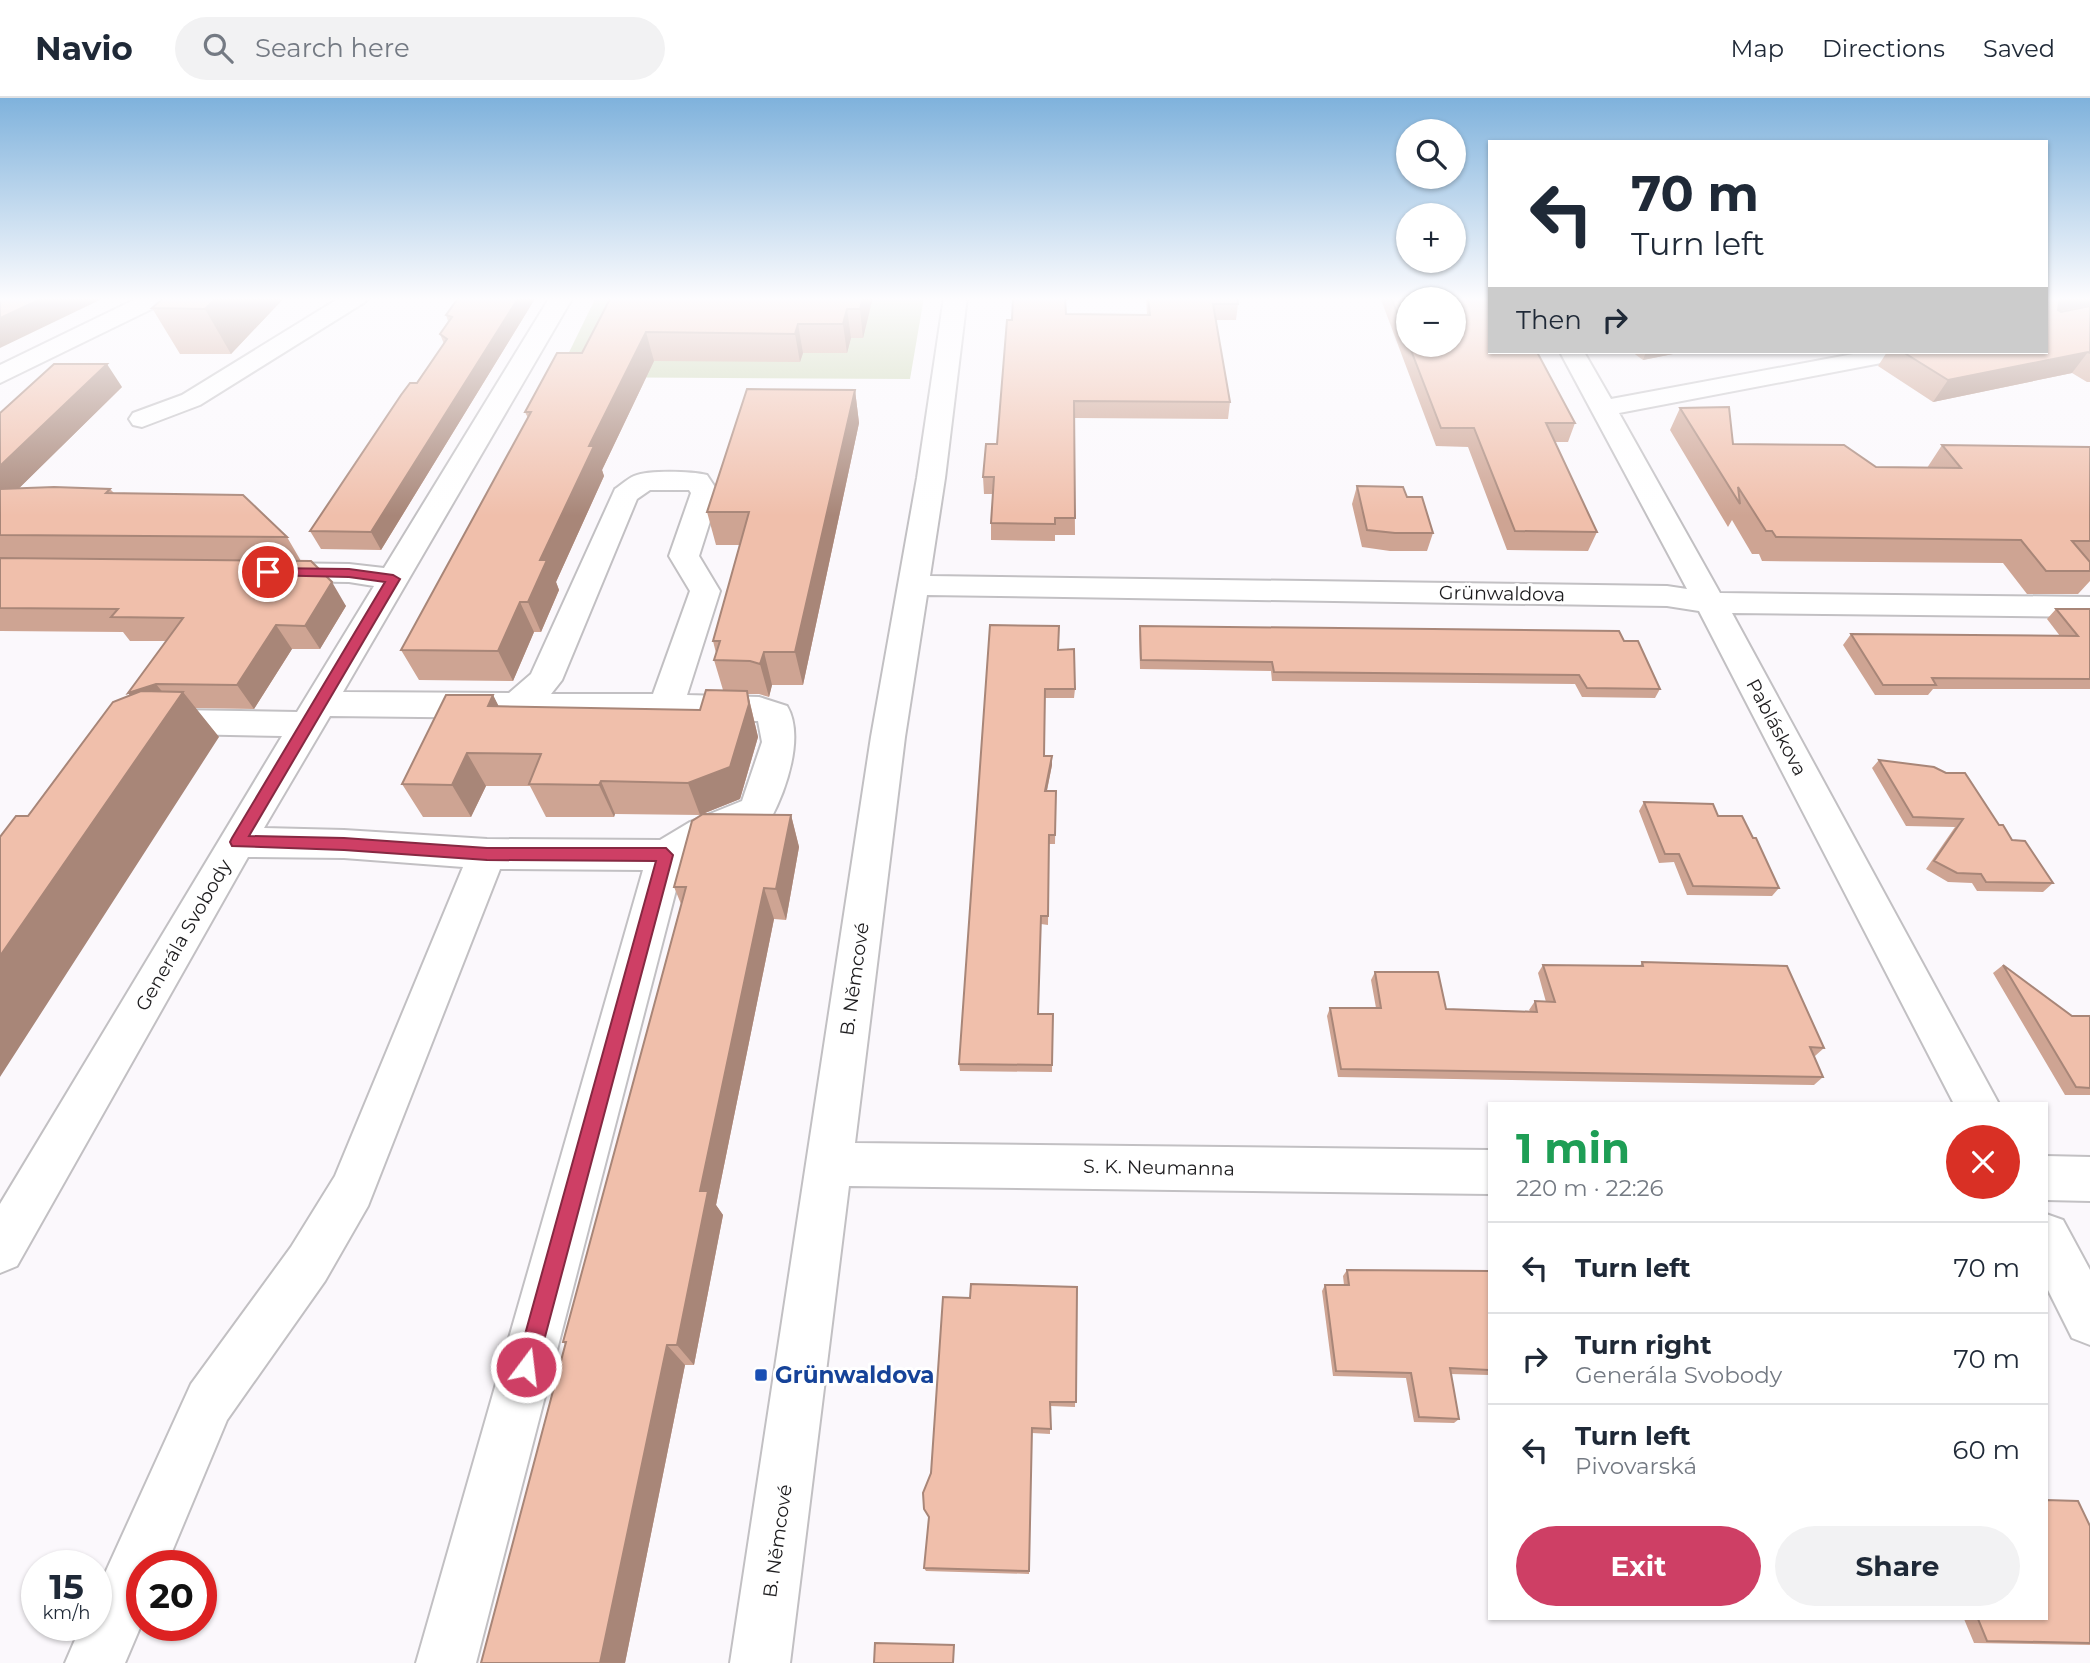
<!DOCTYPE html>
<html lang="en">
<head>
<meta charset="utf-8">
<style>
	:root { --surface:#fff; --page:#f2f2f3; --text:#1f2937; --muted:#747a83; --line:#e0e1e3; --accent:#ce3f65 }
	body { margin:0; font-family:Montserrat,sans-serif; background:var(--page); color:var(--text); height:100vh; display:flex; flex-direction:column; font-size:26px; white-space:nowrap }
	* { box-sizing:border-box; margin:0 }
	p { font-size:23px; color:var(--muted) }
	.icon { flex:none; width:38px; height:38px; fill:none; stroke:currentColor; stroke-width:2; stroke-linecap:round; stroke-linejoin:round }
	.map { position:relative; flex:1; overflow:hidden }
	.details { position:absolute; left:1488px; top:1004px; width:560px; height:518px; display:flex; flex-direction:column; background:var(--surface); border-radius:0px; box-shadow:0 2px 5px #0004 }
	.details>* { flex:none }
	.top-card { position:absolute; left:1488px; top:42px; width:560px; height:214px; border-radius:0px; box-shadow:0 2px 5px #0004; background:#fff; color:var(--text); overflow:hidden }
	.fabs { position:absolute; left:1396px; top:21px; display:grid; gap:14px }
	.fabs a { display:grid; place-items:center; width:70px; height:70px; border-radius:50%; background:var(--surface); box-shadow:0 2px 5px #0004; font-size:35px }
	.speed { position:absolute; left:21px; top:1452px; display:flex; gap:14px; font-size:35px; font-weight:700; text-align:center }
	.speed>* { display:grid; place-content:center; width:91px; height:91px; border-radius:50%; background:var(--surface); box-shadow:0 2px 5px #0004; line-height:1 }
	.speed small { font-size:18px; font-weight:400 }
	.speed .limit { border:10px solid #d22; background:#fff; color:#111 }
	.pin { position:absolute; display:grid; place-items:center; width:60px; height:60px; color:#fff; margin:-30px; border:4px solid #fff; border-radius:50%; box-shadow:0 2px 7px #0007 }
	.me { position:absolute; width:77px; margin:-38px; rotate:15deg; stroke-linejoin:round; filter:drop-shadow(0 0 5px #0008) }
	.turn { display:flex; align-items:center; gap:24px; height:147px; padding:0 28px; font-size:32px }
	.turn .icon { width:91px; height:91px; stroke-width:2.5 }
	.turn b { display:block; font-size:49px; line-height:60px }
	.then { display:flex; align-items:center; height:66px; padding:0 28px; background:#0003; gap:14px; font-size:26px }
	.round { display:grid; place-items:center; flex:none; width:74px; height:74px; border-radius:37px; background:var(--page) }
	.headline { display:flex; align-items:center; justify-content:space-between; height:119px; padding:0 28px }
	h1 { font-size:42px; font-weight:700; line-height:52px; color:#1e9e55 }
	.action { display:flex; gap:14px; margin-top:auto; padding:14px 28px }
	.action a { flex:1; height:80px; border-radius:42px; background:var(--accent); color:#fff; font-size:28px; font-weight:700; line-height:80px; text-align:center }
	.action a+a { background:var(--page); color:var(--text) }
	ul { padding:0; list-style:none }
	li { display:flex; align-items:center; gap:21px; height:91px; padding:0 28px; border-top:2px solid var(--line) }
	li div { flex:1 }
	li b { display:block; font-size:26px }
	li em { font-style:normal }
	header { display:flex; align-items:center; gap:42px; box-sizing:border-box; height:98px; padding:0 35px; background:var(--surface); border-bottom:2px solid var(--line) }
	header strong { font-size:33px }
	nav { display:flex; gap:38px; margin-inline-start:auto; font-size:24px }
	.search { width:490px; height:63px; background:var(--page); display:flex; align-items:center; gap:18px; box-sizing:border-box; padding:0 24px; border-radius:38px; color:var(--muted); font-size:26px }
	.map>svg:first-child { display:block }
	.green { fill:#c9d4af }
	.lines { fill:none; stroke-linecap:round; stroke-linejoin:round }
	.minor-casing { stroke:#c2c0c3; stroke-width:4 }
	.minor { fill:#fff; fill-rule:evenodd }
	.wall { fill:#cea493 }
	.shaded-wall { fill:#a88678 }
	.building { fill:#f0bfab; stroke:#a88678; stroke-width:2 }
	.route { fill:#ce3f65; stroke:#862942; stroke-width:2 }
	.transit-dot { fill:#1a4fb4; stroke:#fff; stroke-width:2.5 }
	.labels { text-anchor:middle; stroke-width:6; stroke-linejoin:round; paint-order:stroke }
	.street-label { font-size:19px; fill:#1d1c1e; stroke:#fff }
	.near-transit-label { font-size:23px; font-weight:bold; fill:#164399; stroke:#fff; text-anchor:start }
</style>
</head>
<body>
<header>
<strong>Navio</strong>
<div class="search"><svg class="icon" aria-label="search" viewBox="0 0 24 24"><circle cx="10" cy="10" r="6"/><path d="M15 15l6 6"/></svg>Search here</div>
<nav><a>Map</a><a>Directions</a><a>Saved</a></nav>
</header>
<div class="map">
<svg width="2090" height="1565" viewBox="0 0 2090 1565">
	<rect width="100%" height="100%" fill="#fbf8fc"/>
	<path class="green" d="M596 199H924L910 281 557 279Z"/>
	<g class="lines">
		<g class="minor-casing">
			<path id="minor" d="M140 199H170L166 204 0 285V267Z
				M341 199H369L365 204 200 307 142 329 133 327 129 321 133 315 182 297Z
				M550 199H573L343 594 509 595 531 576 615 391C621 387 627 381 634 378 648 372 691 373 707 377L719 395 699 458 720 493 687 597 759 599 787 608C805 638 786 693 770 722L716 744 683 765 476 1565H416L643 772 500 771 368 1108 325 1183 227 1322 166 1468H142V1525L125 1565H65L81 1528H96V1495L191 1286 291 1149 335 1078 463 769 344 760 248 759 17 1168 0 1175V1106L282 638 178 636 157 643 145 640 140 631 145 622 175 612 297 614 374 488 349 484 272 483 261 481 257 474 261 467 272 465 349 466 384 470ZM650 392H689L691 395 669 458 690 493 653 596H551L562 582 637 401ZM330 618 758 623 762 644 742 703 690 724 660 742 487 741 344 732 264 730Z
				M944 199H967L945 380 930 478 1667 488 1687 491 1560 254H1584L1611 301 1864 254H1914L1911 259 1902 261 1619 315 1720 495 2090 499V519L1732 515 1999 1006H1954L1699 513 1667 508 927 497 905 639 855 1045 1489 1052V1096L849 1088 790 1565H730L871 639 917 380Z
				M2046 1058 2090 1059V1103L2046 1102Z
				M2046 1116 2063 1122 2090 1172V1247L2072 1240 2046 1188Z"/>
		</g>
		<use href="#minor" class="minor"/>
	</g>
	<path class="wall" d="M285 199 231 256H180L152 210Z
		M536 199 381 452 321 451 310 433 444 246 440 236 448 223 446 217Z
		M611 199H873L863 240H851L847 255H803L800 264 654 263 602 372 604 378 556 484 559 492 541 534H534L513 583 419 582 401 552 528 320 525 314 582 255Z
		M1146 199H1237L1238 206 1236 222H1216L1230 304 1228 321 1074 320 1075 437H1055V443L991 442V425L993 396H984L983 379 997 346 1066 216 1147 217Z
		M1380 199H1489V254L1575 325 1568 344H1554L1597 434 1588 453 1507 452 1468 349 1436 348Z
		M2046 199H2090V208L2061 213V214L2090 208V284H2087L2072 275 1933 304 1878 268 1887 254H2046Z
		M1632 254H1683L1643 262Z
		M122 289 19 390 110 391 114 395 287 439 301 463 346 508 320 551H292L254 611 195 610 219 639 28 718 130 597 128 595 167 543H130L123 534 0 533V315Z
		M855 292 859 325 803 587H772L769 599 759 596H748L758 639 740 701 700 717 615 716 614 719H546L530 688H486L471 719H423L402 686 493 597 498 608 700 612 723 592 714 562 716 555 713 543 740 447H716L707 414Z
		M1680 310 1733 346 1876 369 1927 370 1942 347 2090 349V483L2078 496H2027L2003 465 1762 463 1759 456H1752L1732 422 1728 429 1670 332Z
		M1357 388 1407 399 1433 435 1427 453H1390L1362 449 1352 406Z
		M2056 511H2090V591H1933L1928 597H1875L1843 547 1851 536 2060 538 2047 521Z
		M990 527 1058 552 1075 591 1074 600H1045L1044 658 1052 667 1047 693H1056L1055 746H1049L1048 827 1041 826 1038 916H1053L1052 974 960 973 959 966Z
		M1140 528 1624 543 1660 591 1655 600 1582 599 1575 586 1272 583 1271 573 1140 571 1139 537Z
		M1879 662 1999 727 2053 785 2043 794 1977 793 1972 785 1948 784 1926 771 1955 729 1906 728 1872 670Z
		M1644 704 1718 718 1779 790 1772 798 1687 797 1674 764 1659 765 1639 713Z
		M791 717 799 749 786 822 774 821 716 1107 723 1117 694 1267H685L625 1565H481L565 1246 563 1244 681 806 674 789Z
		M1642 864 1824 950 1815 958H1814L1823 979 1814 987 1338 979 1327 918 1330 910H1376L1371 882 1375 874 1446 911 1530 913 1529 912 1535 903 1546 904 1538 875 1543 867 1640 868Z
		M2003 867 2072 918H2090V997H2065L1993 875Z
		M1347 1172 1489 1173V1277L1451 1276 1459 1321 1454 1325 1414 1324 1406 1280 1333 1278 1322 1193 1325 1187H1344L1343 1178Z
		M1077 1189 1075 1309 1050 1308V1336L1032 1335 1029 1476 926 1473 924 1470 929 1420 924 1411 970 1200Z
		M2090 1428V1547L1974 1545 1964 1521H2046Z"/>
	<path class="shaded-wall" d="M45 199H106L0 250V220Z
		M217 199H285L231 256 205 211Z
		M519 199H536L381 452 371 434Z
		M863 199H873L863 240 860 211Z
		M2058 199H2090V207L2046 216Z
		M847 211 851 240 847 255 843 226Z
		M798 226 803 255 800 264 795 236Z
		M646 234 654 263 602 372 604 378 556 484 559 492 541 534 528 504 540 462 589 348Z
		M1646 254H1683L1643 262Z
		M2088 254 2072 275 1933 304 1948 282Z
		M107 266 122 289 0 409V368Z
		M855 292 859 325 803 587 795 554Z
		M332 484 346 508 320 551 305 528Z
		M520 504 534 534 513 583 498 553Z
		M276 527 292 551 254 611 237 587Z
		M764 554 772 587 769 599 760 566Z
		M156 586 174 608 183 594 219 639 0 979V858L148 619 128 595Z
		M747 593 758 639 740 701 700 717 688 685Z
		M493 597 510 630 488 608Z
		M467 655 486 688 471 719 452 687Z
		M1052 658V667L1045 701V693Z
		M601 683 615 716 614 719 599 687Z
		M791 717 799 749 786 822 776 791Z
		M764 790 774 821 716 1107 723 1117 694 1267 677 1247 700 1093Z
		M667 1247 685 1267 625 1565H600Z"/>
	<path class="building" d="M0 199H45L0 220Z
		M165 199H217L205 211 152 210Z
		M459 199H519L371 434 310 433 401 297 410 285H417L447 241 440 236 452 219 446 217Z
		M611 199H863L860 211H847L843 226H798L795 236 646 234 589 348H594L540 462H547L528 504H520L498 553 401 552 531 314H525L557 255H582Z
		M1013 199H1065L1066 216 1150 217 1148 199H1237L1238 206H1213L1230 304 1074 303 1075 420H1055V426L991 425 994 379H983L986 346H997L1007 222H1012Z
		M1391 199H1489V254H1537L1575 325H1546L1597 434 1515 433 1474 330H1441L1409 247H1454V201H1409V246Z
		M2046 199H2060L2058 212 2061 214 2090 208V255L2088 254 1948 282 1903 254H2046Z
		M54 266H107L0 368V315Z
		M747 291 855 292 795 554H764L760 566 750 563 714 562 720 543H713L749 414H707Z
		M1729 309 1733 346 1844 347 1876 369 1961 370 1942 347 2090 349V443H2072L2090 464V473H2046L2021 442 1776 439 1772 433H1766L1738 389 1740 406 1680 310Z
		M1357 388 1403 389 1407 399H1422L1433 435H1395L1367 432Z
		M54 389 110 391 106 395 243 397 287 439 0 437V391Z
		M0 460 311 463 332 484 305 528 276 527 237 587 156 586 128 595 183 520 111 519 118 511 0 510Z
		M2056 511H2090V581L1932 580 1936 587H1883L1851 536 2078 538Z
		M990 527 1059 528 1058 552 1074 551 1075 591H1045L1044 658H1052L1045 693H1056L1055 737H1049L1048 818H1041L1038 916H1053L1052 967 959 966Z
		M1140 528 1619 533 1624 543H1638L1660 591 1587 590 1579 577 1274 574 1272 564 1141 562Z
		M706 592 747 593 749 606 730 669 688 685 601 683 599 687 529 686 541 656 467 655 452 687 402 686 446 597H493L488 608 700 612Z
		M141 593 183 594 0 858V739L16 718H28L113 604Z
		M1879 662 1934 669 1946 675H1965L1999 727H2003L2012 742 2025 743 2053 785 1986 784 1981 776 1957 775 1934 763 1963 721 1913 719Z
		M1644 704 1713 706 1718 718H1742L1753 740H1756L1779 790 1693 788 1679 756H1665Z
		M703 716 791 717 776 791 764 790 700 1093H708L677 1247H667L600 1565H481L566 1244H563L686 789H674L692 723Z
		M1642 864 1787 868 1824 950 1810 949 1823 979 1341 971 1330 910H1381L1375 874H1438L1446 911 1537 914 1535 903 1555 904 1543 867 1643 868Z
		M2003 867 2072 918H2090V990L2076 989Z
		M1347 1172 1489 1173V1272L1450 1270 1459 1321 1419 1319 1411 1275 1336 1273 1325 1187H1349Z
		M971 1186 1077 1189 1076 1304H1050L1051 1331 1032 1330 1029 1473 924 1470 929 1419 924 1411 923 1395 931 1375 943 1199 970 1200Z
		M2046 1402 2078 1403 2090 1428V1545L1987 1543 1978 1521H2046Z
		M875 1545 954 1547 953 1565H874Z"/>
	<linearGradient id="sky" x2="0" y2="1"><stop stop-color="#7fb2dc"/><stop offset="0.48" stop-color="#fdfcfe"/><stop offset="1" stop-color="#fdfcfe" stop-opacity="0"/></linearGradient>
	<rect width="2090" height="418" fill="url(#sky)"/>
	<path class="route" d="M268 470 349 471 393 477 400 481 249 738 344 740 487 750H666L673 757 537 1269 534 1276 526 1279 519 1276 516 1269 656 763 487 762 344 752 232 748 230 744 232 740 385 484 349 479 264 477V471Z"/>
	<rect class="transit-dot" x="754" y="1270" width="14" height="14" rx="3.5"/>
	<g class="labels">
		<g class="street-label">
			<text transform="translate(1502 495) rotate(1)" y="7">Grünwaldova</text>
			<text transform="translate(1777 629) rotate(62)" y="7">Pabláskova</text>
			<text transform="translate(183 837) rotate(-60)" y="7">Generála Svobody</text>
			<text transform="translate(854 881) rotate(-82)" y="7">B. Němcové</text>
			<text transform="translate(1159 1069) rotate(1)" y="7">S. K. Neumanna</text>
			<text transform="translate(777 1443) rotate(-82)" y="7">B. Němcové</text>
		</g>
		<g class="near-transit-label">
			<text x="775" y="1285">Grünwaldova</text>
		</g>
	</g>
</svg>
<div class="fabs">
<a><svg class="icon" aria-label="search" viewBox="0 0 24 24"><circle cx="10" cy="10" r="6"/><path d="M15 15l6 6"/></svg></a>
<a>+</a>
<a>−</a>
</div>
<div class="speed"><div>15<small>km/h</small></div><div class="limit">20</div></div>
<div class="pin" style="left:268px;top:474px;background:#d93025"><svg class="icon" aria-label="arrive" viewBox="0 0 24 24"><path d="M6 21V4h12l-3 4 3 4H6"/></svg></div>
<svg class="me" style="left:526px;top:1269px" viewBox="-20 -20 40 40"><circle r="17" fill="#ce3f65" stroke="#fff" stroke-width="3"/><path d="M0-11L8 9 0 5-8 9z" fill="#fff"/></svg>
<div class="top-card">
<div class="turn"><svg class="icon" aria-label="left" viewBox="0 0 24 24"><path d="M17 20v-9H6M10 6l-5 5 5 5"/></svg><div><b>70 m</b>Turn left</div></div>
<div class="then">Then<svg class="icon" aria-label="right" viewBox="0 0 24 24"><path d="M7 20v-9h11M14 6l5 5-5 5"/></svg></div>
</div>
<section class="details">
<div class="headline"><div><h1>1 min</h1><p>220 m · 22:26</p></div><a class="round" style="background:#d93025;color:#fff"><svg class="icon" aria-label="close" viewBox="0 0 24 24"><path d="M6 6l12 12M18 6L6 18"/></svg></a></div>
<ul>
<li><svg class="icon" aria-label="left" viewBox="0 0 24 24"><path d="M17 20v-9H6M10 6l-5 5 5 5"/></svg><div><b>Turn left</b></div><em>70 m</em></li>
<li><svg class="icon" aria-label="right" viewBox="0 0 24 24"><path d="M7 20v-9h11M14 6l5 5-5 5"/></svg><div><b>Turn right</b><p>Generála Svobody</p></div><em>70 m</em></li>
<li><svg class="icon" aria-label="left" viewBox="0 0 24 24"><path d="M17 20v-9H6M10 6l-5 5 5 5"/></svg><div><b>Turn left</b><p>Pivovarská</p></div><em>60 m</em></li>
</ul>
<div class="action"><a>Exit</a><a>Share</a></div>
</section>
</div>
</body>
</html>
